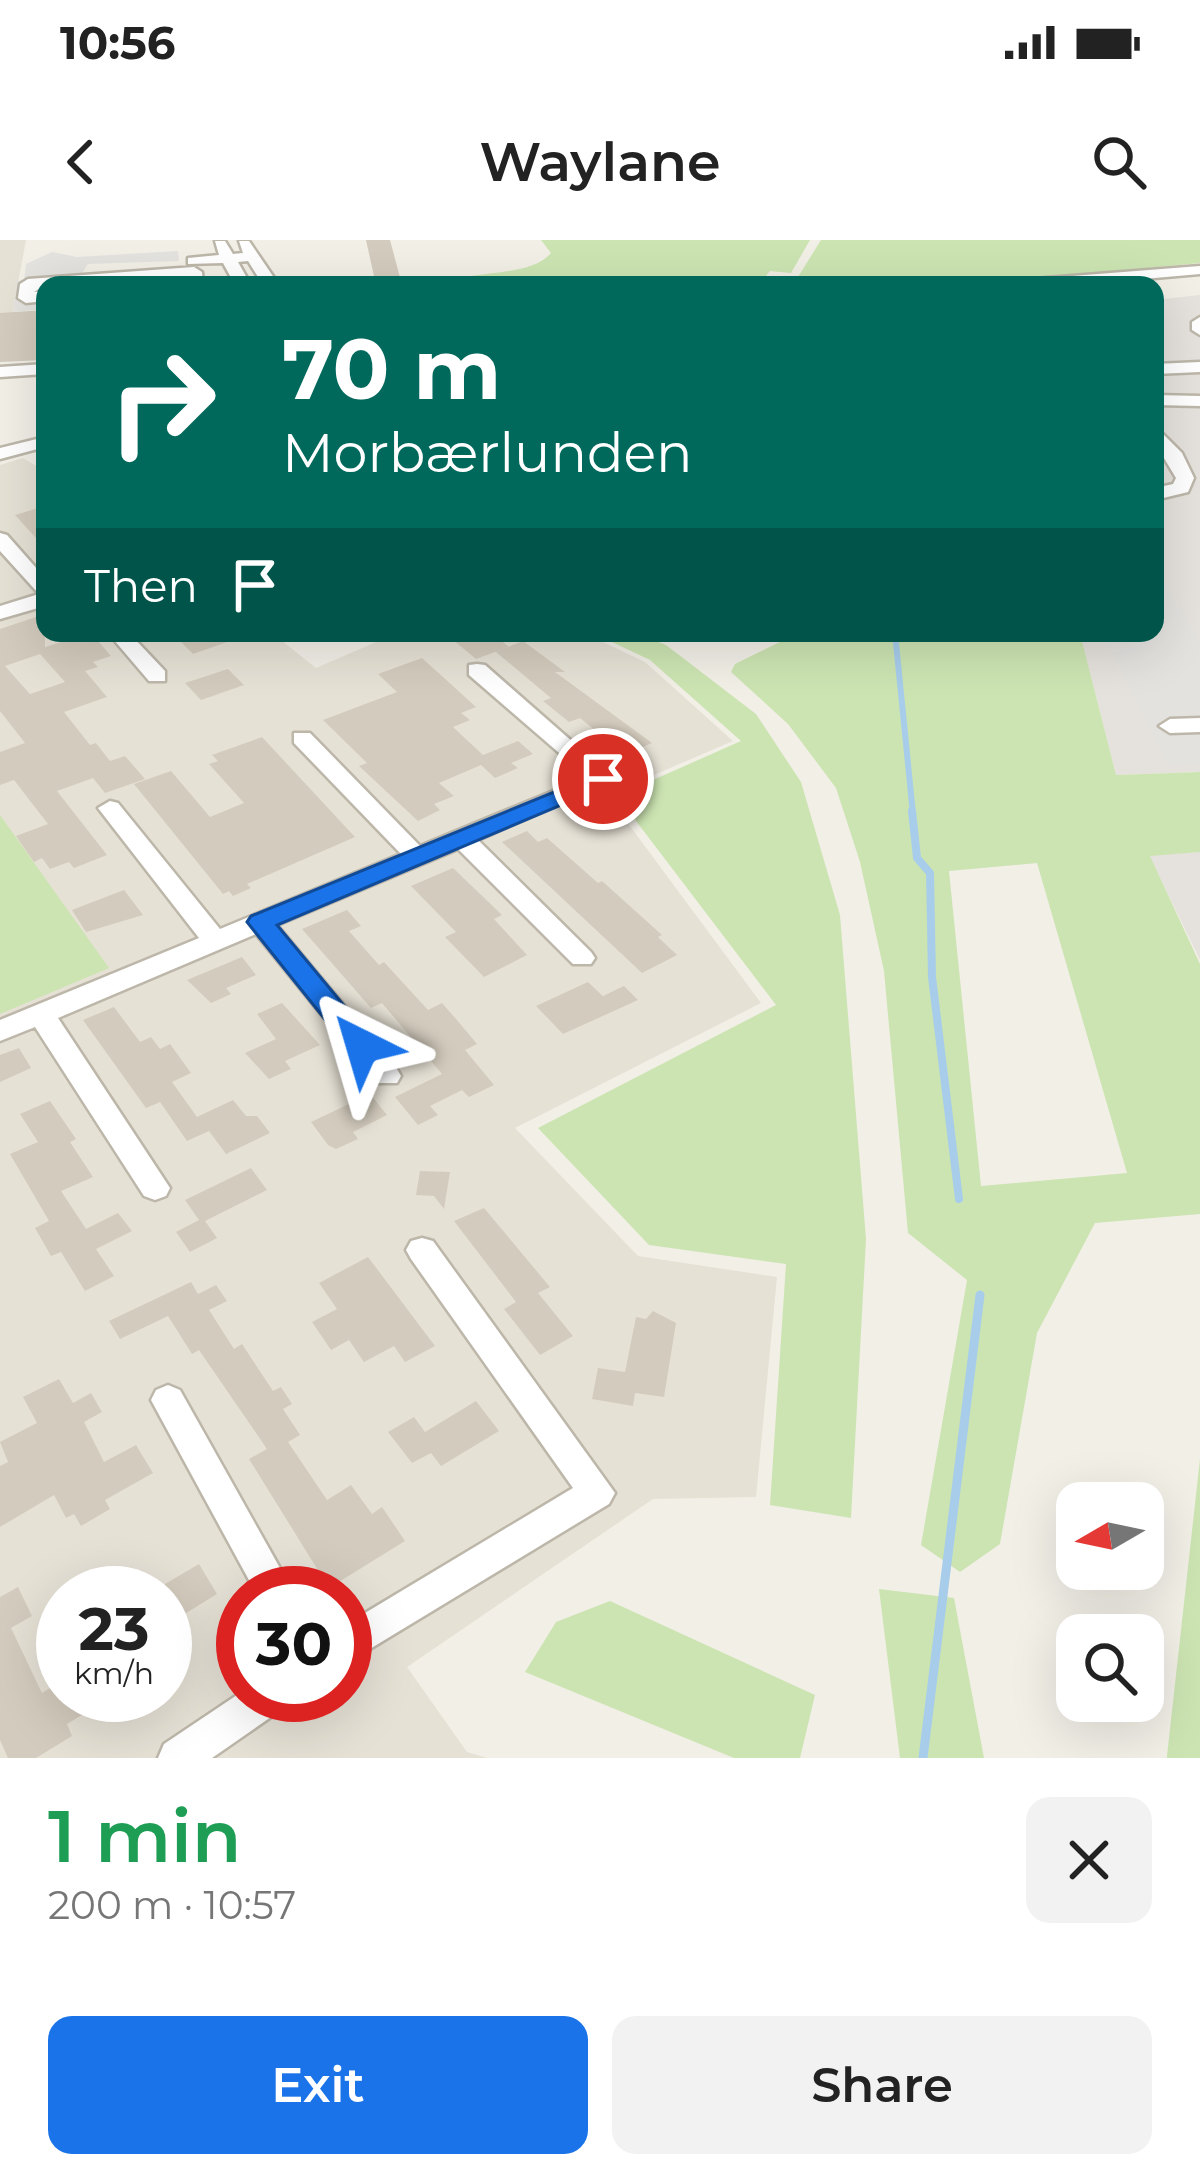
<!DOCTYPE html>
<html lang="en">
<head>
<meta charset="utf-8">
<style>
	:root { --surface:#fff; --page:#f2f2f2; --text:#222; --muted:#767676; --accent:#1a73e8 }
	body { margin:0; font-family:Montserrat,sans-serif; background:var(--page); color:var(--text); height:100vh; display:flex; flex-direction:column; font-size:45px; white-space:nowrap }
	* { box-sizing:border-box; margin:0 }
	p { font-size:39px; color:var(--muted) }
	.icon { flex:none; width:66px; height:66px; fill:none; stroke:currentColor; stroke-width:2; stroke-linecap:round; stroke-linejoin:round }
	.map { position:relative; height:1518px; overflow:hidden }
	.sheet { display:flex; flex-direction:column; background:var(--surface); flex:1 }
	.sheet>* { flex:none }
	.banner { position:absolute; left:36px; top:36px; width:1128px; height:366px; border-radius:24px; box-shadow:0 12px 48px #0002; background:#00695c; color:#fff; overflow:hidden }
	.needle { width:78px; rotate:261deg }
	.tools { position:absolute; left:1056px; top:1242px; display:grid; gap:24px }
	.tools a { display:grid; place-items:center; width:108px; height:108px; border-radius:24px; background:var(--surface); box-shadow:0 12px 48px #0002; font-size:60px }
	.speed { position:absolute; left:36px; top:1326px; display:flex; gap:24px; font-size:60px; font-weight:700; text-align:center }
	.speed>* { display:grid; place-content:center; width:156px; height:156px; border-radius:50%; background:var(--surface); box-shadow:0 12px 48px #0002; line-height:1 }
	.speed small { font-size:30px; font-weight:400 }
	.speed .limit { border:18px solid #d22; background:#fff; color:#111 }
	.pin { position:absolute; display:grid; place-items:center; width:102px; height:102px; color:#fff; margin:-51px; border:6px solid #fff; border-radius:50%; box-shadow:0 3px 12px #0007 }
	.me { position:absolute; width:132px; margin:-66px; rotate:320deg; stroke-linejoin:round; filter:drop-shadow(0 0 9px #0008) }
	.turn { display:flex; align-items:center; gap:42px; height:252px; padding:0 48px; font-size:54px }
	.turn .icon { width:156px; height:156px; stroke-width:2.5 }
	.turn b { display:block; font-size:84px; line-height:102px }
	.then { display:flex; align-items:center; height:114px; padding:0 48px; background:#0003; gap:24px; font-size:45px }
	.round { display:grid; place-items:center; flex:none; width:126px; height:126px; border-radius:24px; background:var(--page) }
	.headline { display:flex; align-items:center; justify-content:space-between; height:204px; padding:0 48px }
	h1 { font-size:72px; font-weight:600; line-height:90px; color:#1e9e55 }
	.primary-button { display:flex; gap:24px; margin-top:auto; padding:24px 48px }
	.primary-button a { flex:1; height:138px; border-radius:24px; background:var(--accent); color:#fff; font-size:48px; font-weight:600; line-height:138px; text-align:center }
	.primary-button a+a { background:var(--page); color:var(--text) }
	.status { display:flex; justify-content:space-between; align-items:center; height:84px; padding:0 60px; background:var(--surface); direction:ltr }
	.status svg { height:33px; fill:currentColor }
	header { display:flex; justify-content:space-between; align-items:center; height:156px; padding:0 48px; background:var(--surface); font-size:54px; font-weight:600 }
	.map>svg:first-child { display:block }
	.residential { fill:#e6e1d5; fill-rule:evenodd }
	.industrial { fill:#e5e1dc }
	.green { fill:#cce4b2; fill-rule:evenodd }
	.parking { fill:#e4e2df }
	.lines { fill:none; stroke-linecap:round; stroke-linejoin:round }
	.stream-far2 { stroke:#a7cdeb; stroke-width:6 }
	.stream-far1 { stroke:#a7cdeb; stroke-width:8 }
	.stream { stroke:#a7cdeb; stroke-width:9 }
	.building { fill:#d3cbbd; fill-rule:evenodd }
	.minor-casing { stroke:#bdb7aa; stroke-width:5 }
	.minor { fill:#fff; fill-rule:evenodd }
	.route { fill:#1a73e8; stroke:#114b97; stroke-width:3 }
</style>
</head>
<body>
<div class="status"><b>10:56</b><svg viewBox="0 0 49 12"><path d="M0 12V9h3v3zM5 12V6h3v6zM10 12V3h3v9zM15 12V0h3v12zM26 1h20v11H26zM47 4h2v5h-2z"/></svg></div>
<header><svg class="icon" aria-label="back" viewBox="0 0 24 24"><path d="M15 5l-7 7 7 7"/></svg>Waylane<svg class="icon" aria-label="search" viewBox="0 0 24 24"><circle cx="10" cy="10" r="6"/><path d="M15 15l6 6"/></svg></header>
<div class="map">
<svg width="1200" height="1518" viewBox="0 0 1200 1518">
	<rect width="100%" height="100%" fill="#f2efe7"/>
	<path class="residential" d="M0 0H26L12 75 0 76Z
		M23 218 45 231V393H272L316 428 397 393H584L645 422 733 501 607 555 761 763 515 888 638 1016 777 1037 756 1257 653 1259 407 1427 467 1512 487 1518H0V225ZM63 1353H165V1455H63ZM243 1353H345V1455H243Z"/>
	<path class="industrial" d="M1200 55V532L1116 535 1080 393H1155V60Z
		M1200 612V720L1149 615Z"/>
	<path class="green" d="M541 0H810L791 33 770 31 765 37 784 45H438C473 29 530 38 551 13Z
		M821 0H1200V23L1033 39 793 45Z
		M593 393H637L666 405 756 474 801 542 840 675 866 999 851 1278 770 1265 786 1024 649 1005 538 888 776 765 617 556 741 501 650 420Z
		M798 393H1080L1116 535 1200 532V612L1150 616 1200 724V974L1095 983 1037 1093 1000 1304 960 1332 921 1305 967 1040 908 993 884 731 860 622 836 548 788 484 731 432 735 424ZM1037 623 1127 933 981 946 949 631Z
		M0 575 109 728 0 774Z
		M1200 1219V1518H1167V1516Z
		M879 1349 954 1358 984 1518H900Z
		M610 1361 815 1455 800 1518H734L525 1432 556 1382Z"/>
	<path class="parking" d="M178 11 179 21 88 24 81 35 179 28V45H45V69L13 72 17 41 24 40 26 24 52 12 77 17Z
		M1155 330 1200 400V525L1169 527 1102 393H1155Z"/>
	<g class="lines">
		<path class="stream-far2" d="M895 393 913 574"/>
		<path class="stream-far1" d="M912 571 917 618 930 633 932 737 959 959"/>
		<path class="stream" d="M923 1518 980 1055"/>
	</g>
	<path class="building" d="M366 0H390L402 45H376Z
		M45 70V120L0 122V73Z
		M45 266V308L15 275Z
		M45 374V407L91 393 111 416 93 422 98 427 85 431 107 457 64 472 90 505 96 503 110 521 125 516 145 539 105 553 93 538 57 551 107 615 74 628 69 622 50 629 42 618 34 622 16 596 48 584 14 540 0 545V512L25 503 0 471V389ZM40 414 65 442 30 454 5 426Z
		M172 393H244V396L193 414Z
		M468 393H492L509 407 476 419 452 399Z
		M523 401 565 432H555L652 503 625 515 580 478 569 482 543 461 551 458 496 412Z
		M422 418 476 467 461 473 470 480 453 487 483 515 518 501 533 514 511 523 518 528 495 538 481 525 439 543 454 556 434 564 440 570 418 581 359 526 367 523 323 480 397 452 378 434Z
		M228 429 244 445 201 460 185 443Z
		M262 497 355 597 247 644 251 648 233 656 229 651 223 654 134 544 171 531 210 577 244 563 209 524 218 521 212 515Z
		M527 591 538 602 547 598 598 643 602 641 662 695 658 697 677 715 642 733 502 602Z
		M453 628 502 675 494 679 527 715 484 737 445 697 456 692 411 646Z
		M124 650 143 675 86 692 72 670Z
		M347 670 361 686 349 691 379 725 384 722 428 770 442 763 456 779 477 804 465 810 494 845 469 857 462 850 430 866 438 875 418 885 395 857 442 834 382 763 371 768 302 689Z
		M242 717 256 735 226 748 231 754 211 763 187 740Z
		M588 742 609 762 603 756 624 746 638 760 563 794 536 766Z
		M282 763 320 805 285 821 291 829 269 839 245 813 276 799 257 774Z
		M114 767 140 802 151 797 160 809 170 804 191 833 172 842 197 877 233 860 246 876H257L270 893 226 914 209 891 187 901 160 862 146 868 83 780Z
		M19 808 31 828 0 842V815Z
		M370 854 387 875 353 892 358 899 336 909 328 905 311 882Z
		M50 861 76 899 70 902 93 937 61 951 86 989 118 973 132 991 96 1009 114 1036 85 1051 61 1012 51 1016 35 988 49 981 10 914 38 902 20 874Z
		M251 928 267 950 205 981 217 998 190 1012 176 992 199 980 185 960Z
		M420 931 450 932 444 969 434 956 416 955Z
		M484 968 550 1047 538 1053 573 1096 540 1115 504 1069 516 1062 454 981Z
		M368 1017 435 1106 405 1122 394 1106 364 1122 349 1100 331 1110 312 1082 337 1069 319 1043Z
		M191 1042 198 1054 216 1045 227 1061 209 1070 234 1109 242 1104 273 1151 281 1147 292 1164 283 1169 300 1195 288 1202 327 1260 351 1245 372 1274 382 1267 405 1301 329 1348 249 1219 267 1209 199 1110 192 1114 168 1076 120 1099 109 1081Z
		M653 1071 676 1083 664 1157 635 1153 633 1166 592 1159 598 1128 625 1132 636 1077 646 1079Z
		M59 1139 73 1163 91 1153 102 1172 84 1182 104 1222 136 1205 153 1233 105 1260 110 1269 81 1286 74 1274 66 1278 54 1255 0 1287V1226L8 1222 0 1202 37 1183 23 1157Z
		M476 1161 499 1191 441 1226 431 1213 412 1223 388 1192 414 1177 425 1192Z
		M199 1324 217 1354 165 1386V1344Z
		M18 1347 32 1376 11 1388 42 1453 63 1440V1455H115L67 1484 72 1496 36 1518H8L0 1500V1357Z"/>
	<g class="lines">
		<g class="minor-casing">
			<path id="minor" d="M215 1H225L233 14 243 13 239 1H249L279 45H263L248 21 238 22 251 45H235L223 23 188 24V18L219 15Z
				M1200 26V34L1075 45H1013L1021 40Z
				M194 27 202 32 203 45H187V37L45 45 34 52 45 51V61L26 63 18 58 20 44 28 39Z
				M1200 77V95L1192 90V82Z
				M1200 122V132L1155 134V124Z
				M45 124V134L0 137V127Z
				M1155 155 1200 156V166L1155 165Z
				M1155 186 1182 213 1194 238 1188 252 1155 260V248L1173 244 1176 238 1155 203Z
				M45 197V207L0 219V208Z
				M0 293 7 295 45 338V366L0 379V366L39 354 0 311Z
				M108 393H129L165 431V441H149Z
				M477 424 485 425 615 539 478 600 591 712 595 718 591 724H573L458 609 277 685 397 829 401 836 397 843H377L256 694 58 778 170 948 166 956 155 960 144 956 35 787 0 801V780L199 698 98 568 110 561 118 563 220 689 401 614 294 503V493H310L420 606 587 537 469 435V425Z
				M1200 478V492L1170 493 1159 486 1170 479Z
				M422 998 433 1001 615 1253 609 1264 345 1424V1385L573 1248 411 1019 406 1010 411 1001Z
				M168 1145 180 1150 294 1353H256L151 1160 156 1150Z
				M243 1451V1455H289L284 1468 212 1518H158L164 1504Z"/>
		</g>
		<use href="#minor" class="minor"/>
	</g>
	<path class="route" d="M603 532 615 539 611 544 277 685 371 798 376 806 371 813H352L247 682 251 676Z"/>
</svg>
<div class="tools">
<a><svg class="needle" viewBox="-14 -14 28 28"><path d="M0-13l5 13h-10z" fill="#e53935"/><path d="M0 13l5-13h-10z" fill="#767676"/></svg></a>
<a><svg class="icon" aria-label="search" viewBox="0 0 24 24"><circle cx="10" cy="10" r="6"/><path d="M15 15l6 6"/></svg></a>
</div>
<div class="speed"><div>23<small>km/h</small></div><div class="limit">30</div></div>
<div class="pin" style="left:603px;top:539px;background:#d93025"><svg class="icon" aria-label="arrive" viewBox="0 0 24 24"><path d="M6 21V4h12l-3 4 3 4H6"/></svg></div>
<svg class="me" style="left:362px;top:806px" viewBox="-20 -20 40 40"><path d="M0-17L14 15 0 8-14 15z" fill="#1a73e8" stroke="#fff" stroke-width="4"/></svg>
<div class="banner">
<div class="turn"><svg class="icon" aria-label="right" viewBox="0 0 24 24"><path d="M7 20v-9h11M14 6l5 5-5 5"/></svg><div><b>70 m</b>Morbærlunden</div></div>
<div class="then">Then<svg class="icon" aria-label="arrive" viewBox="0 0 24 24"><path d="M6 21V4h12l-3 4 3 4H6"/></svg></div>
</div>
</div>
<section class="sheet">
<div class="headline"><div><h1>1 min</h1><p>200 m · 10:57</p></div><a class="round"><svg class="icon" aria-label="close" viewBox="0 0 24 24"><path d="M6 6l12 12M18 6L6 18"/></svg></a></div>
<div class="primary-button"><a>Exit</a><a>Share</a></div>
</section>
</body>
</html>
